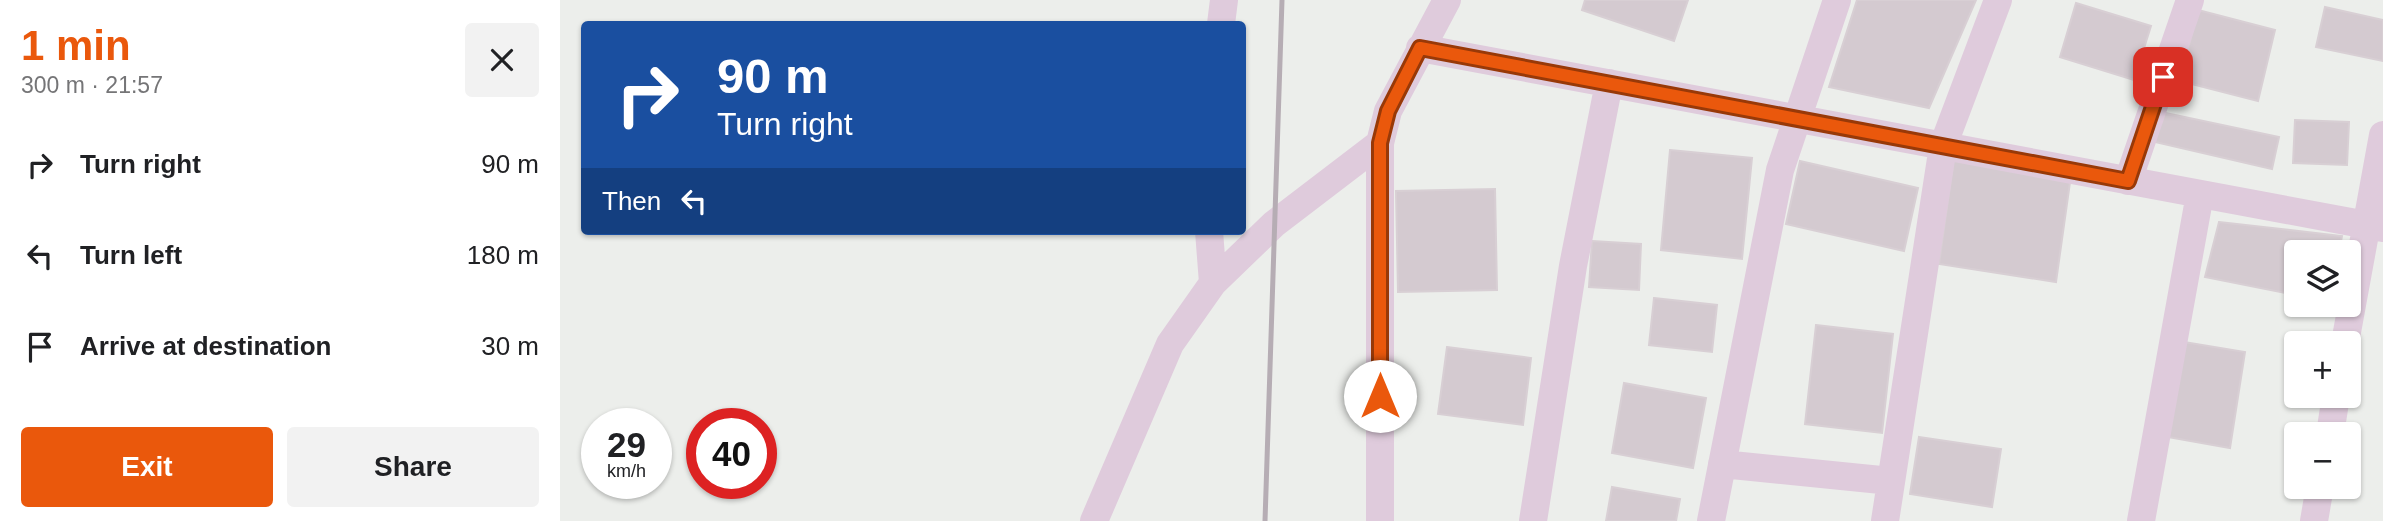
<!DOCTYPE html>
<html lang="en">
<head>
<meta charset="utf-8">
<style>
	:root { --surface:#fff; --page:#f2f2f2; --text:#202124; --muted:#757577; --accent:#ea580c }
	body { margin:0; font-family:Helvetica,sans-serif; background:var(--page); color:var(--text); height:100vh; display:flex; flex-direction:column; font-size:26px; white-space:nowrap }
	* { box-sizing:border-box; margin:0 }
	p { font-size:23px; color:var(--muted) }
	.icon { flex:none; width:38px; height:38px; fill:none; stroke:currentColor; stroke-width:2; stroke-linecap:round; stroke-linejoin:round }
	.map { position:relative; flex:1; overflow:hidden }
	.panel { display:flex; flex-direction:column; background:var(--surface); width:560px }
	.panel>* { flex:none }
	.hud { position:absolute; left:21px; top:21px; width:665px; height:214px; border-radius:7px; box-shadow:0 2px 5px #0004; background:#1a4fa0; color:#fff; overflow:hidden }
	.buttons { position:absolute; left:1724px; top:240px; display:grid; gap:14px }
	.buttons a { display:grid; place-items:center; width:77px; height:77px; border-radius:7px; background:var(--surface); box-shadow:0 2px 5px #0004; font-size:35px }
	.speed { position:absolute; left:21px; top:408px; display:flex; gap:14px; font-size:35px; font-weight:700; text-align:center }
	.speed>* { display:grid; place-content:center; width:91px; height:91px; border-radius:50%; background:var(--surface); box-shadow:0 2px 5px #0004; line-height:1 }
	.speed small { font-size:18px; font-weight:400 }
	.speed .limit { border:10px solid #d22; background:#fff; color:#111 }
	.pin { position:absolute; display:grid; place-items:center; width:60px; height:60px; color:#fff; margin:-30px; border-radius:14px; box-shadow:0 4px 10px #0006 }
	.me { position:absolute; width:77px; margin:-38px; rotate:0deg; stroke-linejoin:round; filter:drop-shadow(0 0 5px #0008) }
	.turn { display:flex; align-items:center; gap:24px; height:147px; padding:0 21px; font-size:32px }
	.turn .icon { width:91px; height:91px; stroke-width:2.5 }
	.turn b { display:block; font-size:49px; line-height:60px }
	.then { display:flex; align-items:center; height:66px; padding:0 21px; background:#0003; gap:14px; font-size:26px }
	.round { display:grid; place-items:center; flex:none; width:74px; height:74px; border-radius:7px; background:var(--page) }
	.overview { display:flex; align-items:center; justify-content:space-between; height:119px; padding:0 21px }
	h1 { font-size:42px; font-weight:800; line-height:52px; color:var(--accent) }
	.cta { display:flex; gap:14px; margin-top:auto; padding:14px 21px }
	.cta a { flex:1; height:80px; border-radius:7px; background:var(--accent); color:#fff; font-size:28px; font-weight:800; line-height:80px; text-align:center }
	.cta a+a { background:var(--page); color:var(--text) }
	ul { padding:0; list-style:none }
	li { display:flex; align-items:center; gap:21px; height:91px; padding:0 21px }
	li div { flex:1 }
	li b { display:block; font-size:26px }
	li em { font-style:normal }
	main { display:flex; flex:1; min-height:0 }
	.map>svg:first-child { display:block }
	.building { fill:#d4cad0; stroke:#d8cfd4; stroke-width:2 }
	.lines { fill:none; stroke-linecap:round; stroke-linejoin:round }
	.minor { stroke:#dfcbdc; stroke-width:28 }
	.rail { stroke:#b6adb4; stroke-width:5 }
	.route-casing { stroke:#983908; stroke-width:18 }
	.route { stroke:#ea580c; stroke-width:12 }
</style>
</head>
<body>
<main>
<section class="panel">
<div class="overview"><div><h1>1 min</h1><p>300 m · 21:57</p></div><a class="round"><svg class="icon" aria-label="close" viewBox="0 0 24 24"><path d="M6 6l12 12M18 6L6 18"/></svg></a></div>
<ul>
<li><svg class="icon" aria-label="right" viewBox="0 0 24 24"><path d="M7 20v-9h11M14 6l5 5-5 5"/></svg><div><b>Turn right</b></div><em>90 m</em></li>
<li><svg class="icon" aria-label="left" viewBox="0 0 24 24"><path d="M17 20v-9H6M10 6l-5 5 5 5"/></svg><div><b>Turn left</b></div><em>180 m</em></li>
<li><svg class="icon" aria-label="arrive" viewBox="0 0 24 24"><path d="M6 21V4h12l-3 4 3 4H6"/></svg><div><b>Arrive at destination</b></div><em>30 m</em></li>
</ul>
<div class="cta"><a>Exit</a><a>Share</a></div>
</section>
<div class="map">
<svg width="1823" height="521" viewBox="0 0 1823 521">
	<rect width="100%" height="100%" fill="#eceeeb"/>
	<path class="building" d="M1025 0H1128L1114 41 1022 10Z
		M1297 0H1416L1369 108 1269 87Z
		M1516 3 1591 26 1574 80 1500 57Z
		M1765 7 1823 20V61L1756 47Z
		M1638 10 1715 30 1698 101 1620 81Z
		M1601 112 1719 137 1712 169 1591 141Z
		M1735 120 1789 122 1787 165 1733 163Z
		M1110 150 1192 158 1182 259 1101 250Z
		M1395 151 1512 168 1496 282 1379 264Z
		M1240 161 1358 188 1344 251 1226 224Z
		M935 189 937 290 838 292 836 191Z
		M1659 222 1782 236 1779 252H1736V295L1645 277Z
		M1032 241 1081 244 1079 290 1029 287Z
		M1094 298 1157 305 1152 352 1089 345Z
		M1256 325 1333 334 1322 433 1245 424Z
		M1618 341 1685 352 1670 448 1602 436Z
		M887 347 971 358 963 425 878 414Z
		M1064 383 1146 398 1133 468 1052 453Z
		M1359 437 1441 449 1432 507 1350 494Z
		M1052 487 1120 499 1116 521H1046Z"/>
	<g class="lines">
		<path class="minor" d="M661 24 664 0
			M860 48 1823 228
			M1568 181 1630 0
			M649 231 653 283
			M1785 343 1823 135
			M1770 434 1776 396
			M1162 464 1331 481
			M534 521 610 344 653 283 714 224 820 143
			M820 521V143L828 111 887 0
			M973 521 1013 266 1049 83
			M1151 521 1220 170 1277 0
			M1325 521 1383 146 1438 0
			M1581 521 1640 194
			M1754 521 1760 486"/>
		<path class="rail" d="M705 521 722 0"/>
	</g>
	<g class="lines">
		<g class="route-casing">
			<path id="route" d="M820 396V143L828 111 860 48 1568 181 1603 77"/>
		</g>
		<use href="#route" class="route"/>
	</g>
</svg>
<div class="buttons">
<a><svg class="icon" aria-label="layers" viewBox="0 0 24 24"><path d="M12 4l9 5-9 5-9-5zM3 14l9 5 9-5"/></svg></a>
<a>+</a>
<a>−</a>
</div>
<div class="speed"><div>29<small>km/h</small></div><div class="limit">40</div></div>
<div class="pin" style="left:1603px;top:77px;background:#d93025"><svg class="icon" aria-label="arrive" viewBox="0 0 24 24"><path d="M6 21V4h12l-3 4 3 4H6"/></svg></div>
<svg class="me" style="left:820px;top:396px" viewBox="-20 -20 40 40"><circle r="19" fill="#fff"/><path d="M0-13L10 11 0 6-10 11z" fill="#ea580c"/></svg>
<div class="hud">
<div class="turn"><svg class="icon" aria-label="right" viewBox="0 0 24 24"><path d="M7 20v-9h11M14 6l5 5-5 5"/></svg><div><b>90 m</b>Turn right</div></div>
<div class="then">Then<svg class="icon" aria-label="left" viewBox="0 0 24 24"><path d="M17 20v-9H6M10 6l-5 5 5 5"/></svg></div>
</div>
</div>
</main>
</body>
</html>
